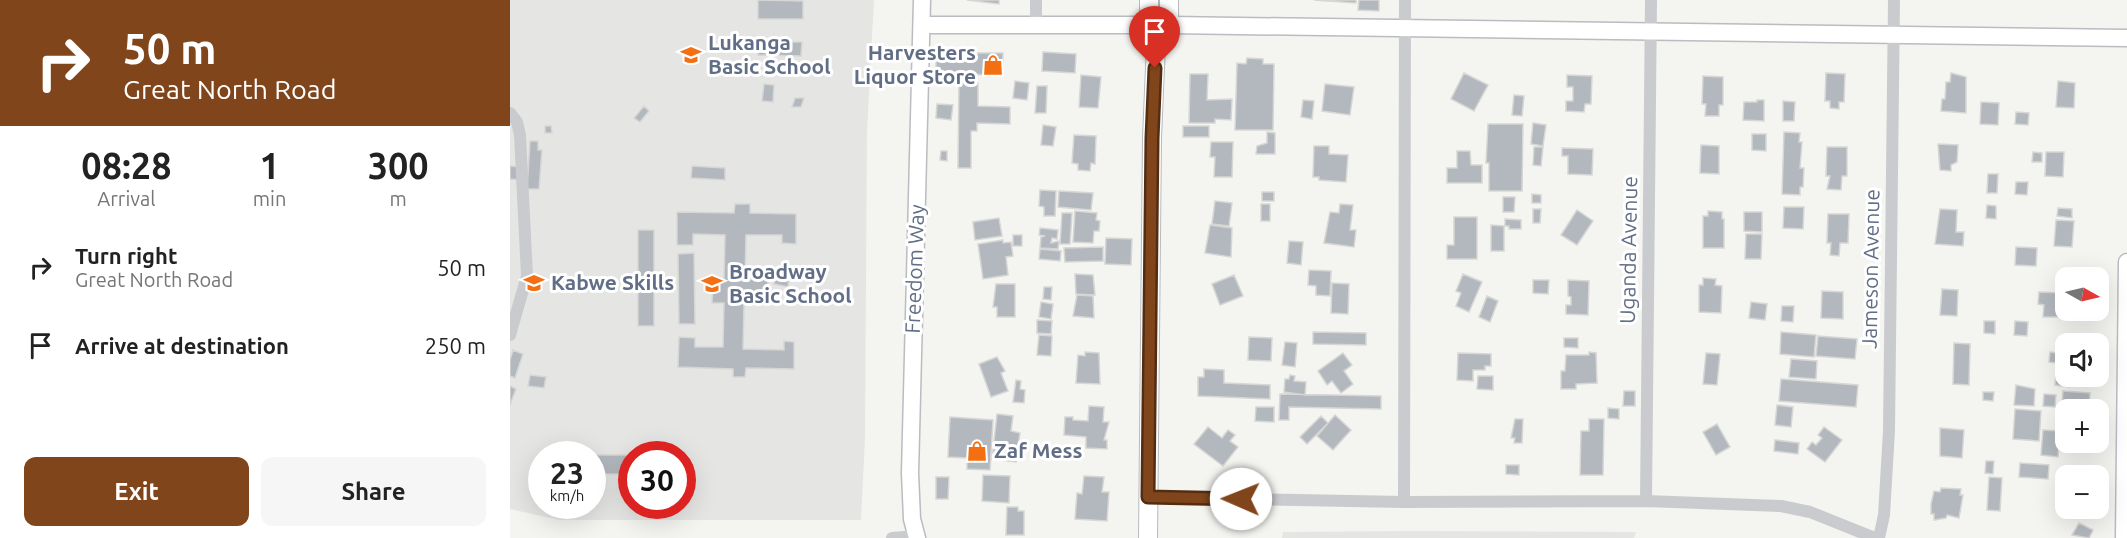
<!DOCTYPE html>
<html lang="en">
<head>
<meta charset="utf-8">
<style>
	:root { --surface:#fff; --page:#f6f6f6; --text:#222; --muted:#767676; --accent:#80451b }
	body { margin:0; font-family:Ubuntu,sans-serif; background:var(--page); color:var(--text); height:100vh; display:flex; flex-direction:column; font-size:22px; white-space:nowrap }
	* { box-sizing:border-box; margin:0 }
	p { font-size:20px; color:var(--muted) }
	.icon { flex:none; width:33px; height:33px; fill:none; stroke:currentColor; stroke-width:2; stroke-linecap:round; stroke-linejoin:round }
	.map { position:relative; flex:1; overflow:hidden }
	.drawer { display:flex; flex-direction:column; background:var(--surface); width:510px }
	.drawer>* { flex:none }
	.hud { background:#80451b; color:#fff; overflow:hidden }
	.needle { width:39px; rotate:98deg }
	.fabs { position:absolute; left:1545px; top:267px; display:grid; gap:12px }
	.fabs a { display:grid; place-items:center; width:54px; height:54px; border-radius:12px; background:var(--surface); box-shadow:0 6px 24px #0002; font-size:30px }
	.speed { position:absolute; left:18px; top:441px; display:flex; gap:12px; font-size:30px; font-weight:700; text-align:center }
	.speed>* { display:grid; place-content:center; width:78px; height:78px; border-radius:50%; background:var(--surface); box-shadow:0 6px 24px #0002; line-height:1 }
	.speed small { font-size:15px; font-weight:400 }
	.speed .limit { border:9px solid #d22; background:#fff; color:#111 }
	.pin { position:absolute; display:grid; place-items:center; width:51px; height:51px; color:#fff; margin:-62px -26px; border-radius:50% 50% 50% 0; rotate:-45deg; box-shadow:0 0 6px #0007 }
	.pin .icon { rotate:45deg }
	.me { position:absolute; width:66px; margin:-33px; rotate:271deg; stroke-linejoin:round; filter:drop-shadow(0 0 4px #0008) }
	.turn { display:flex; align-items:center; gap:21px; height:126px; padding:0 24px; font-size:27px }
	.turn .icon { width:78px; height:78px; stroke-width:2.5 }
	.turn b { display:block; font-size:42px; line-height:51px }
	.eta { display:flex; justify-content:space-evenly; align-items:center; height:102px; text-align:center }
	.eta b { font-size:36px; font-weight:700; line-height:42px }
	.primary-button { display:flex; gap:12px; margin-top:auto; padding:12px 24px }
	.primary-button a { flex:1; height:69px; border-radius:12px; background:var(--accent); color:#fff; font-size:24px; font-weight:700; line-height:69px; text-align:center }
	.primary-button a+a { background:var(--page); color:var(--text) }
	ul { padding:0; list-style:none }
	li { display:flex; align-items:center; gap:18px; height:78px; padding:0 24px }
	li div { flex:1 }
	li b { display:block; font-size:22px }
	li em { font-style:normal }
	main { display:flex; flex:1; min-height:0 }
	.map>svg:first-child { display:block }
	.built { fill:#e5e6e4; fill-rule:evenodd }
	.building { fill:#b3b8bf; stroke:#d6d6d4; stroke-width:1.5 }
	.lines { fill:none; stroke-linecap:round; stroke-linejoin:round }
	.major-casing { stroke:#b9bcc0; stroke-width:19 }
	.highway-casing { stroke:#b8babe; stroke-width:20 }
	.minor { stroke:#c9cbcf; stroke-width:12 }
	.major { stroke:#fff; stroke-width:16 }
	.highway { stroke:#fff; stroke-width:18 }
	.route-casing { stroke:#532d12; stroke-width:15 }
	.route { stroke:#80451b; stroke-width:10 }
	.labels { text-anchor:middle; stroke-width:6; stroke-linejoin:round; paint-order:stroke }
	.poi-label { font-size:21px; font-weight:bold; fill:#616e85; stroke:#fff; text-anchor:start }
	.street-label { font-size:21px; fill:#616e85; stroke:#fff }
</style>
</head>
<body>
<main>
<section class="drawer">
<div class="hud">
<div class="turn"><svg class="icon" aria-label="right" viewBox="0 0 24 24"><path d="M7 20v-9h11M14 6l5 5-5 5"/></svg><div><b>50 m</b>Great North Road</div></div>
</div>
<div class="eta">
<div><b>08:28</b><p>Arrival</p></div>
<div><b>1</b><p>min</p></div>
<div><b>300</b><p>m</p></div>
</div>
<ul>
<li><svg class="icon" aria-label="right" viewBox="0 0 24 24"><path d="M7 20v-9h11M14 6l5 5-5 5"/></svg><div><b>Turn right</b><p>Great North Road</p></div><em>50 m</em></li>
<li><svg class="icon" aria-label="arrive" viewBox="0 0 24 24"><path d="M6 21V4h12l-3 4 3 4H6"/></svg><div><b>Arrive at destination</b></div><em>250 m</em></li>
</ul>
<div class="primary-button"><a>Exit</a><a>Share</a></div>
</section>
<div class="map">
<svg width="1617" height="538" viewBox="0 0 1617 538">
	<rect width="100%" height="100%" fill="#f4f5f1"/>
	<path class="built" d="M0 0H364L357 130 355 438 351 520H49L0 509ZM32 454H82V506H32ZM122 454H172V506H122Z
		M773 532 900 531 1126 532 1124 538H772Z"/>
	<path class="building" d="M248 0 293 1V19H248Z
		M457 0H489V4Z
		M804 0H846V3Z
		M849 0H869V11L848 10Z
		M276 42H292L291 56 248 55V45L276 47Z
		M533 52 566 54 565 73 532 71Z
		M426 53H493L492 75 426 74Z
		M737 58 753 59V64H764L763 130H725L727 63 736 64Z
		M954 73 978 85 964 111 941 99Z
		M1316 73 1335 74 1334 102H1329V109L1320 108V101H1315Z
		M1441 73 1456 77V113L1431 111 1432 99H1435L1436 82H1440Z
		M680 74H698L697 100 722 99 721 120 705 119V123H679Z
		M571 75 591 77 588 108 569 107Z
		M1057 75 1082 76 1081 104H1075L1074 112 1056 111V101H1063V87H1057Z
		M1193 76 1213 77V105H1209V116H1195L1196 104H1192Z
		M505 81 519 83 517 100 503 98Z
		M1548 81 1565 83 1564 108 1546 107Z
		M449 82 468 83V106L500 107V124L467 123V131H461V168H448Z
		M254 84 264 85 263 102 252 101Z
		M815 84 844 87 840 115 812 111Z
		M527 86H537L536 113H525Z
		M1004 95 1014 96 1012 116 1002 115Z
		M285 98H294L291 107H282Z
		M793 100 804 101 802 119 791 117Z
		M1247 100H1254V121L1233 120 1234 102H1247Z
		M1273 101 1285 102 1284 121H1273Z
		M1471 102 1489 103 1488 125 1470 124Z
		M427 104 443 105 441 120 426 118Z
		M134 106 139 111 130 122 124 118Z
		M1506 112 1519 113 1518 125 1505 124Z
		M1023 123 1036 125 1033 146 1021 144Z
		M978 124H1013L1012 191H979V163H976Z
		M533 125 546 127 543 146 531 145Z
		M35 126H41L42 133H35Z
		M673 126H699V137H673Z
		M757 132 765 133V154H746L747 146 757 143Z
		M1274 132 1290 133 1289 142H1292L1290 168H1294L1293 187H1290V195L1272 194Z
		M1242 134H1256V151L1242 150Z
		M564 135 586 136 585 164 581 163 580 171 568 170V164L562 163Z
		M20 141H28V150H32L29 189H17Z
		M701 142H723L722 177H704L705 157H700Z
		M1428 144 1448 145 1447 162 1441 165V171L1430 170Z
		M1191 145 1209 146V174L1190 173Z
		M804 146H819V154L838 155 836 182 809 180V177H803Z
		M1024 147H1033L1031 166 1023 165Z
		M1317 147H1337V176H1332L1331 190 1317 189 1320 176H1316Z
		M1052 148 1083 149 1082 175 1058 174V156H1052Z
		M431 151H437V161L430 160Z
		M947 151H960L961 165H972V183H937V168H947Z
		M1523 152 1532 153V162H1522Z
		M1536 152H1554L1553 177 1535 176Z
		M0 166 11 167 10 180 0 179Z
		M182 166 215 168V180L181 178Z
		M1478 174H1488L1487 193H1477Z
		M1506 182H1518L1517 195 1505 194Z
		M530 190 546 191 545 216H534V207L529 206Z
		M549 191 583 193 581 210 548 207Z
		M752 192H764V201H752Z
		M1022 194 1031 195V203H1022Z
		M993 197H1005L1004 212H993Z
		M705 201 722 203 719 226 702 224Z
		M225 204H240V213L286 214V244L272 243V235H236L235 279H258L257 305H234L233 349 274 350V341L284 342V369L236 368 235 377H223V369L168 367 169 337 185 338V347H213L214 303H202L203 279H214L215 235 183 234V245H167V212L224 213Z
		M751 204H760V221H751Z
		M830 204 843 205 840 230H846L844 247 814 243 820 212 829 213Z
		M1477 205 1486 206V219L1476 218Z
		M1274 207H1294L1293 229 1273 228Z
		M1548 208 1562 209V218L1547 216Z
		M1023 209H1031L1030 223H1023Z
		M1430 209 1447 210 1446 232H1454L1453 246 1425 244Z
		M1067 210 1083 221 1067 245 1051 235Z
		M565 211 587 213 586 220 590 221 589 231H584L583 243 563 242Z
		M1198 211 1212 212V219H1214V248H1193V216H1198Z
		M1234 212H1252V232L1234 231Z
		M552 213H562L560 244H550Z
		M1318 214H1339L1338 243H1330L1329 256 1320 255 1321 243H1317Z
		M944 217H967V259H937V245H944Z
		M489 218 492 236 465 240 463 222Z
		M995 219 1011 220V229H999V226H995Z
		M1546 220 1564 221 1562 247 1544 246Z
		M700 225 722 228 721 257 695 253Z
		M981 225 994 226V251H981Z
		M530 228 548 230 547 239 542 238 541 243 549 241 548 249 530 248 531 237 535 236 529 235Z
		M128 230H144V326H128Z
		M1236 234H1252L1251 259H1235Z
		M503 235H512V246H503Z
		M596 238 622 239 621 265 595 264Z
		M493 240V243L501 242 503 256 496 257 498 275 473 279 468 244Z
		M779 241 793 242 791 265 777 263Z
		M593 247V261L555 262 554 248Z
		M1506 247 1527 248 1526 266 1505 265Z
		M530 249 551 251 550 261 529 259Z
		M184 253 185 324H169L168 254Z
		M799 270 821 271 820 296 806 295V286L798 285Z
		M565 274 583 275 585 295 566 294Z
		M953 274 972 282 959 312 946 306 951 293 946 291Z
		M724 275 733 296 710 305 702 284Z
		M265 277 279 279 278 287 264 284Z
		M1193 278 1206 279 1205 285 1212 286 1211 313 1189 312V285H1193Z
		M1023 280H1039L1038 294 1023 293Z
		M1058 280 1079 281 1078 315 1056 314V305H1061V297L1058 296Z
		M822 283 839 284 838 314 821 313Z
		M486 284H505V317H487V307H483Z
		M534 287H542L541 300 533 299Z
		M1432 289 1448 290 1447 316 1430 315Z
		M1312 291 1333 292V319L1311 318Z
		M1529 292 1549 293 1548 317H1533L1534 305 1528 304Z
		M567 295 583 296 584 318 563 316Z
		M977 296 988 301 980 322 969 317Z
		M531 302 543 304 541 319 529 317Z
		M1241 302 1257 304 1255 320 1239 318Z
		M1272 306H1284L1283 322 1271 321Z
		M527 320 542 321 541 334 527 333Z
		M1474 321H1485V334L1474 333Z
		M1505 321 1518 322 1517 336 1504 335Z
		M803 332 856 333V345L803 344Z
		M1271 332 1306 335 1304 357 1270 354Z
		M529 335 542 336 541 356 527 355Z
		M1308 336 1347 339 1345 359 1306 356Z
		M739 337 762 338 761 361 738 360Z
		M1054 338H1068V348L1054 347Z
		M775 342 787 343 785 367 772 365Z
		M1444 343 1460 344 1459 385 1443 384Z
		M3 350 13 354 5 378 0 376V360Z
		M575 352 589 353 590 384 566 383 568 355 575 356Z
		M1079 352 1086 353 1087 383 1066 384V389H1051V371H1055L1056 355H1079Z
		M1540 352 1547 353 1546 363 1539 362Z
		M833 353 842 365 834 371 843 384 831 393 822 381 817 385 808 371Z
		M948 353 981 354V366H975V370H963V381L947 380Z
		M1196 353 1210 354 1207 385 1193 384Z
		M487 357 495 371 491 373 498 391 481 397 469 364Z
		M1281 359 1307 361 1306 379 1279 377Z
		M1547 359 1556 360V376H1561L1560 387 1545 385Z
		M694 369 714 370V383L760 385V399L688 396V377H694Z
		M20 375 36 377 34 388 18 386Z
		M780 375 785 376 784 381 796 382 795 395 774 392 775 379H779Z
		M968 376H983V390L967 389Z
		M1271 379 1348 385 1346 407 1269 401Z
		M506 380 511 381 510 389 515 390 514 403 503 402Z
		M1506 385 1525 389 1524 406 1504 405Z
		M0 386 6 389 0 405Z
		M1114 391H1125V406H1113Z
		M1553 391 1580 393 1579 407 1552 405Z
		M1473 392H1484L1483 401 1473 400Z
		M770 394 871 396V409L779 407V420H769Z
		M1534 394 1546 395 1545 407 1533 406Z
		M1267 405 1283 407 1281 427 1265 425Z
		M579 406 594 407 593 422H599L594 440H597V449L576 448V437L554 435 555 417H563V420L578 421Z
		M746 407H764V422L745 421Z
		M1098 408 1109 409V419L1098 418Z
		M1505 409 1531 411 1529 441 1503 439Z
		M487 414 503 416 501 431 510 433 506 462 482 459Z
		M825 415 841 430 823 450 807 436Z
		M811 416 818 423 797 444 790 437Z
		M440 417 483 420 480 470 457 469V458L438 457Z
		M1554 417 1556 442H1565V450L1552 449Z
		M1005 419H1013L1012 443H1004L1005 438H1001Z
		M1079 419H1094L1093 475H1070L1071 431H1079Z
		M1207 424 1220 447 1206 455 1193 432Z
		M698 427 712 438 718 430 725 435 720 441 728 447 713 466 684 444Z
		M1314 427 1332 440 1315 462 1297 449 1302 442 1306 445 1312 438 1308 435Z
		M1430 428 1454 430 1452 458 1430 456Z
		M1533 430 1550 431 1548 457 1531 455Z
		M1265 440 1289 443 1288 454 1264 451Z
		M82 455H122V474H82Z
		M1476 461H1484L1483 474 1475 473Z
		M1510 463 1539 465 1538 479 1509 477Z
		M996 465H1009V475L996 474Z
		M473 475 500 476 499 503 472 501Z
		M574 476 594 477 592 492H599L597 521 565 519 567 493 572 494Z
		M426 477H439L438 499H426Z
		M1479 477 1492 478 1490 511 1477 510Z
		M1431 488 1451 489 1450 495H1453L1449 518 1437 515 1436 518 1424 520V514H1421V504L1424 491 1430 492Z
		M497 507H508V511H514V535H496Z
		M1569 523 1583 530 1579 538 1562 535Z"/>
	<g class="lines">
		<g class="major-casing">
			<path id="major" d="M412 25H659L1617 38
				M407 538 402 519 400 473 412 0
				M1614 538 1617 262"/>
		</g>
		<g class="highway-casing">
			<path id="highway" d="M646 44 659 25V0
				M638 538 642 138 646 44 639 25V0"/>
		</g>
		<path class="minor" d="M526 24V0
			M0 113 7 122 10 135 17 276 0 335
			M638 497 894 502 1136 501 1271 506 1300 512 1365 538
			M1136 501 1141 0
			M894 502 895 0
			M382 538 406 536
			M1369 538 1374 515 1379 431 1384 0"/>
		<use href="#major" class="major"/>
		<use href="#highway" class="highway"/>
	</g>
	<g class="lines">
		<g class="route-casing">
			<path id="route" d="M645 68 642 138 638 497 731 499"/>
		</g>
		<use href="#route" class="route"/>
	</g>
	<defs>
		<g id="school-bare" transform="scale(1.62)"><path d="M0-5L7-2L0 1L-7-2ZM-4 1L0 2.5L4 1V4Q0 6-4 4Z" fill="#f36f12" stroke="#fff" stroke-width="2.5" paint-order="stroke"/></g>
		<g id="shop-bare" transform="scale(1.62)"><path d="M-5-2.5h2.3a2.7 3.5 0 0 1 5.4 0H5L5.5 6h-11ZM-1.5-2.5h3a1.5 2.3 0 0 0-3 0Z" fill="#f36f12" stroke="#fff" stroke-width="2.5" paint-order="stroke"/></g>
	</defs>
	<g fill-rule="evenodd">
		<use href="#school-bare" x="181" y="55"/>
		<use href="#shop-bare" x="483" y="65"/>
		<use href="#school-bare" x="24" y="283"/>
		<use href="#school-bare" x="202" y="284"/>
		<use href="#shop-bare" x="467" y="451"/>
	</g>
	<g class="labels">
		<g class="poi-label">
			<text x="198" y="50">Lukanga<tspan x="198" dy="24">Basic School</tspan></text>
			<text x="466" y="60" text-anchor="end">Harvesters<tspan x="466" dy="24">Liquor Store</tspan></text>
			<text x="219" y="279">Broadway<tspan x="219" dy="24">Basic School</tspan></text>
			<text x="41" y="290">Kabwe Skills</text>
			<text x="484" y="458">Zaf Mess</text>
		</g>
		<g class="street-label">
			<text transform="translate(1119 250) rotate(-89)" y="7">Uganda Avenue</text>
			<text transform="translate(405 269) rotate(-88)" y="7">Freedom Way</text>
			<text transform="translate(1361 269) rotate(-89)" y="7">Jameson Avenue</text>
		</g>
	</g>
</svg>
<div class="fabs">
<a><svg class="needle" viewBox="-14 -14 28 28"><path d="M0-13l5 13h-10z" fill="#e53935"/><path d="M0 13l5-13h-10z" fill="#767676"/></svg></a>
<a><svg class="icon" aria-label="sound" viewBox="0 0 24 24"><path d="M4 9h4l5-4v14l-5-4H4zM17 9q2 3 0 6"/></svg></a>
<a>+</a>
<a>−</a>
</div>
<div class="speed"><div>23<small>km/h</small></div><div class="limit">30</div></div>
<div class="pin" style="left:645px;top:68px;background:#d93025"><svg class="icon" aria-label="arrive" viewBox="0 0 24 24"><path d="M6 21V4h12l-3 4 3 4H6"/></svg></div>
<svg class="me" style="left:731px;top:499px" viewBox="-20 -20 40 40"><circle r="19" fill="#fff"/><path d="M0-13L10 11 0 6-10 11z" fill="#80451b"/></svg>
</div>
</main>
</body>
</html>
